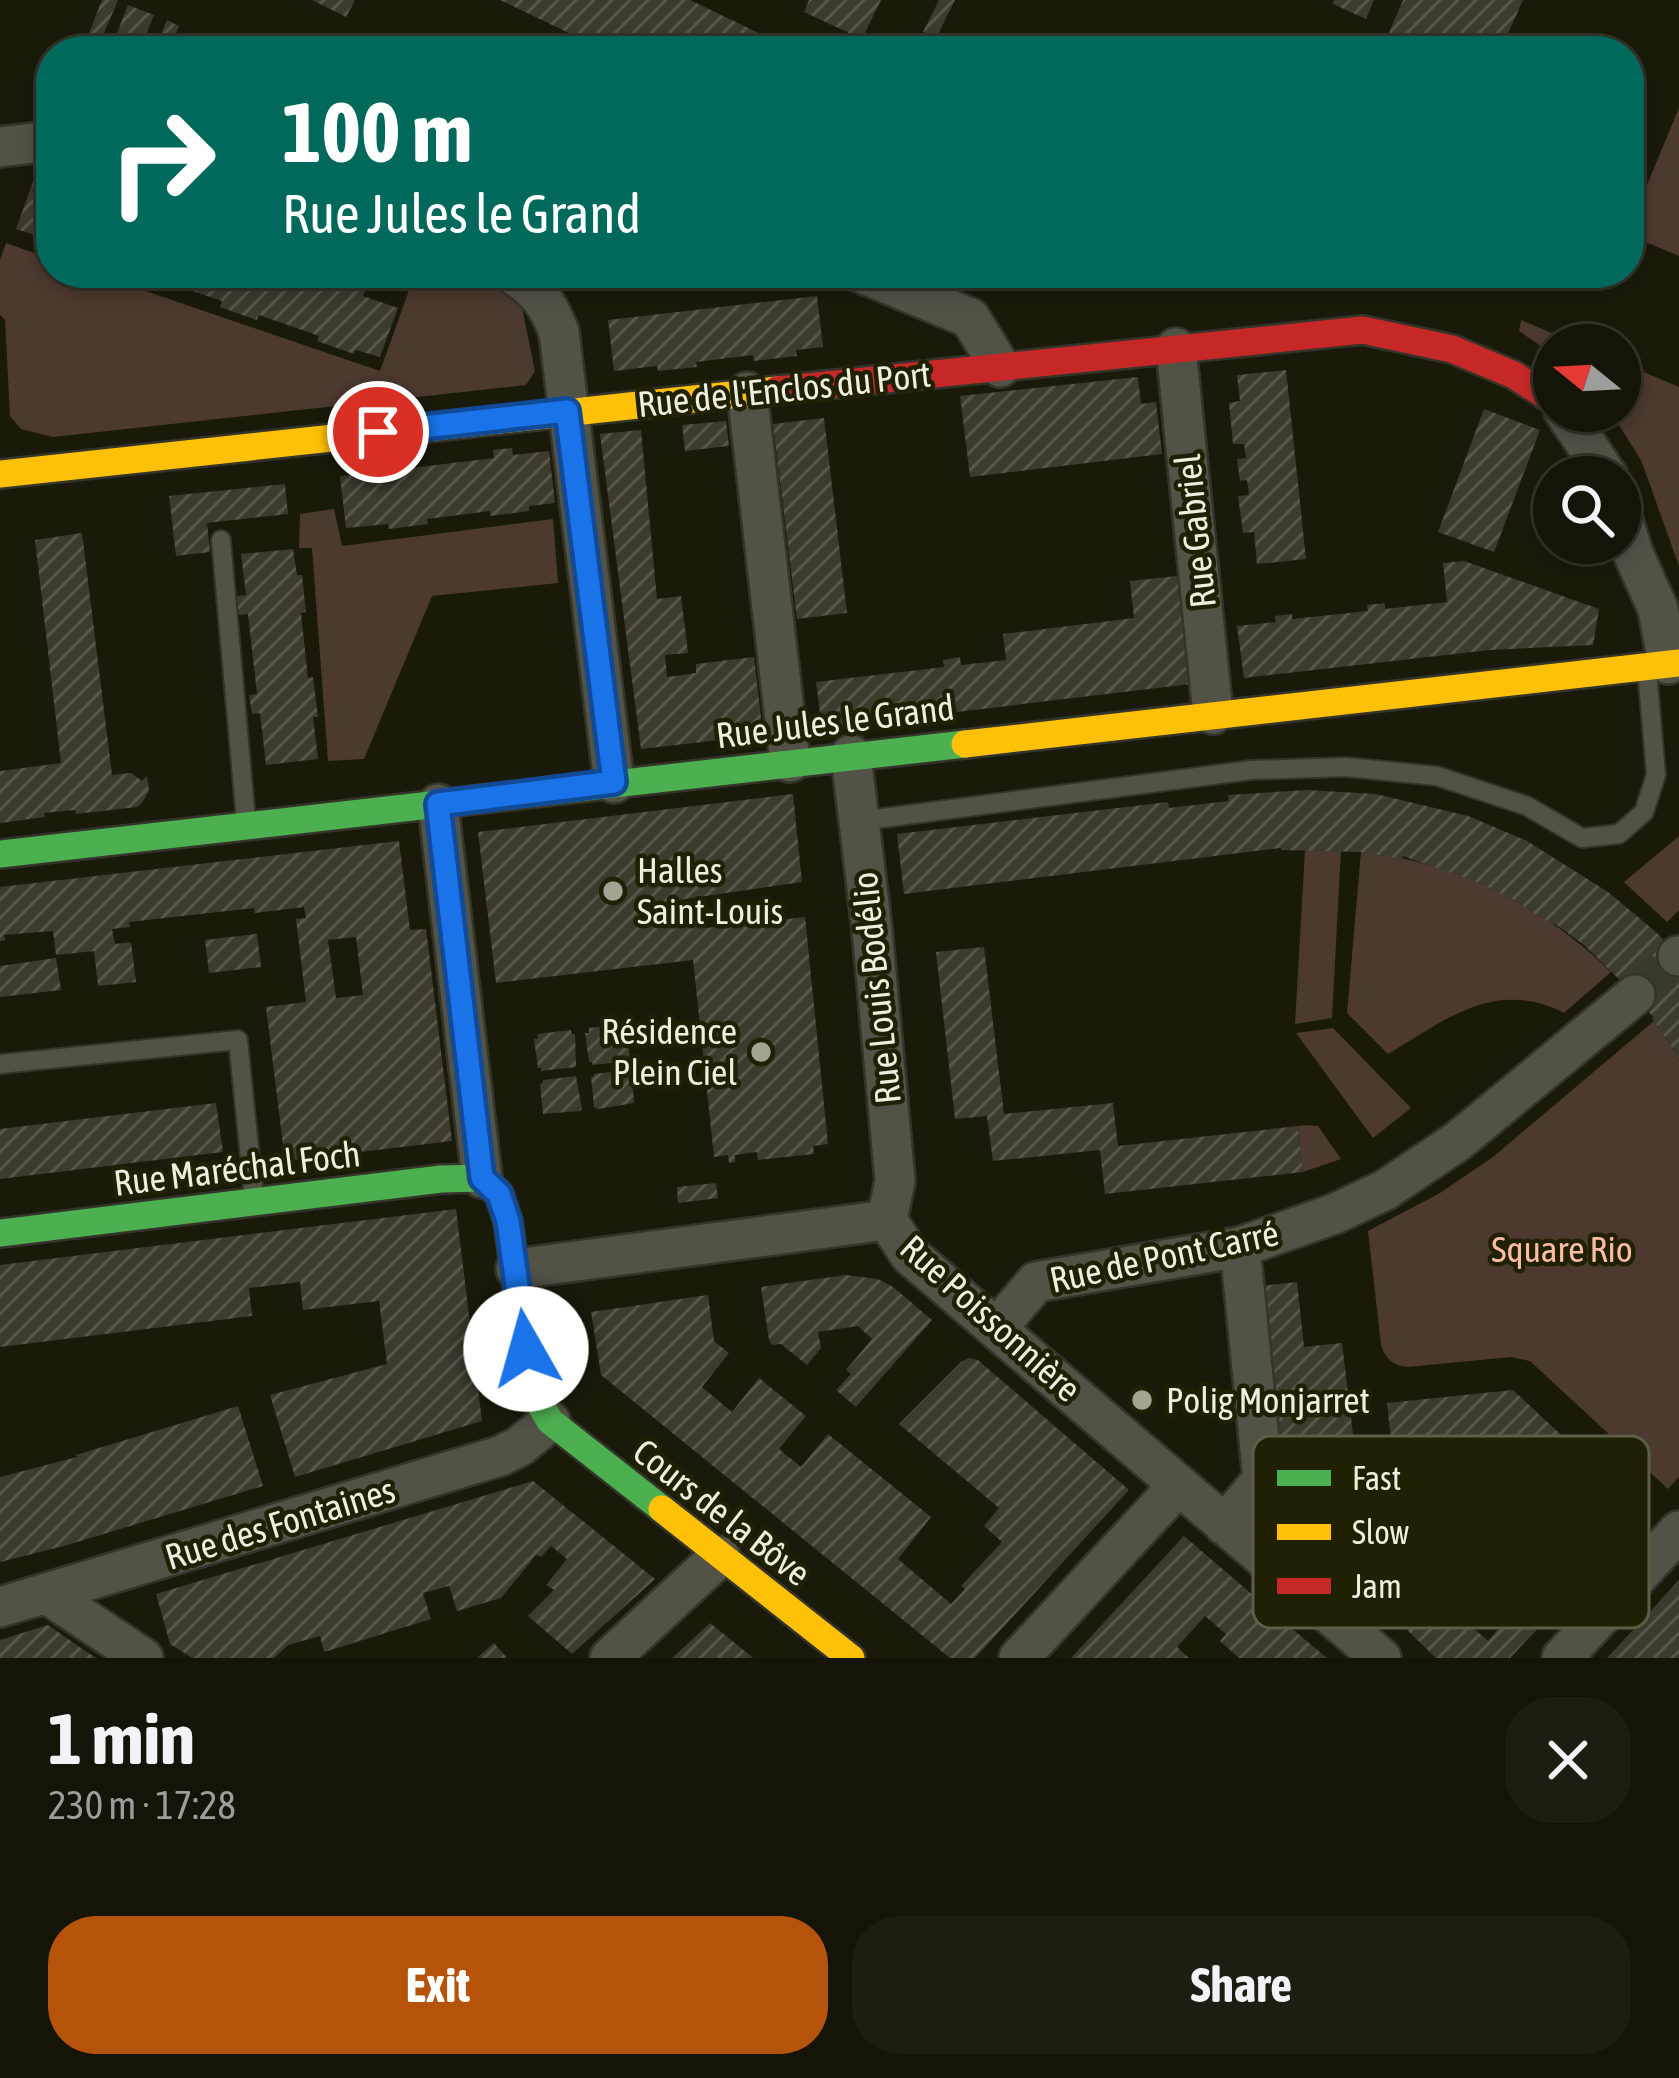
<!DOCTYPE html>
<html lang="en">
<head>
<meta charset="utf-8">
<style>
	:root { --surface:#141408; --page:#1d1d12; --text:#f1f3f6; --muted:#9d9e9c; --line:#333329; --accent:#b45309 }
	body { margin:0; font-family:"Asap Condensed",sans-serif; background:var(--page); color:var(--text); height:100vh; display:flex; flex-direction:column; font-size:45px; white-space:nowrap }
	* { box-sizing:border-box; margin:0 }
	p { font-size:39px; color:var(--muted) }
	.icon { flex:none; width:66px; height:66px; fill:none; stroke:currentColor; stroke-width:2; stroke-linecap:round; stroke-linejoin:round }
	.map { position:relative; height:1658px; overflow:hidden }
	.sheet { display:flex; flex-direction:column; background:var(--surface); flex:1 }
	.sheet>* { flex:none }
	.banner { position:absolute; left:36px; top:36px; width:1608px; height:252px; border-radius:48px; box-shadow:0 6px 18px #0003,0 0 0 3px var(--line); background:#00695c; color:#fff; overflow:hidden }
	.needle { width:78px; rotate:288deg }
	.fabs { position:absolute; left:1533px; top:324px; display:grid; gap:24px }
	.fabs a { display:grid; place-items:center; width:108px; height:108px; border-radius:50%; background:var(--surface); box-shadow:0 6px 18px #0003,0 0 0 3px var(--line); font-size:60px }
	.pin { position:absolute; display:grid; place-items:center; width:102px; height:102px; color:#fff; margin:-51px; border:6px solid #fff; border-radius:50%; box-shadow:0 3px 12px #0007 }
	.me { position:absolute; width:132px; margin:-66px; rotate:353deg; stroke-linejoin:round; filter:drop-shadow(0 0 9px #0008) }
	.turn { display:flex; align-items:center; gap:42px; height:252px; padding:0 48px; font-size:54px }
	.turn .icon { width:156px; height:156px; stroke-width:2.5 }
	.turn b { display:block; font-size:84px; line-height:102px }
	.round { display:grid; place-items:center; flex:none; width:126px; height:126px; border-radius:48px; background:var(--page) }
	.headline { display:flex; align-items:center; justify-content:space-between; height:204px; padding:0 48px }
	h1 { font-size:72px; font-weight:700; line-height:90px }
	.button { display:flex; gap:24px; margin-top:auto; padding:24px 48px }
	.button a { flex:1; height:138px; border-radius:48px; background:var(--accent); color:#fff; font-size:48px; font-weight:700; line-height:138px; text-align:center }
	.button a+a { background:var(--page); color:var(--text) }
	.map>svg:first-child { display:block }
	.green { fill:#4c392f }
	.building { fill:url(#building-hatch); fill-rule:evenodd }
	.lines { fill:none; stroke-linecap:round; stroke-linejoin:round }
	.street-tunnel { stroke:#3a3a2b; stroke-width:39; stroke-dasharray:39 20; stroke-linecap:butt }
	.lane-casing { stroke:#34342a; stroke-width:22 }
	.street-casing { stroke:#34342a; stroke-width:44 }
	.fast-casing { stroke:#34342a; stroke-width:32 }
	.slow-casing { stroke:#34342a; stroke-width:32 }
	.jam-casing { stroke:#34342a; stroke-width:32 }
	.lane { stroke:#525247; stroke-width:18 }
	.street { stroke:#525247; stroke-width:39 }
	.fast { stroke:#4caf50; stroke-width:27 }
	.slow { stroke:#ffc107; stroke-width:27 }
	.jam { stroke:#c62828; stroke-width:27 }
	.route-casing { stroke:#114b97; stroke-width:30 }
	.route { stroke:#1a73e8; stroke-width:21 }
	.poi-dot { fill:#a4a495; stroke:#202005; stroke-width:4.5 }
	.labels { text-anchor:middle; stroke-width:9; stroke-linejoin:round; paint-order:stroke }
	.street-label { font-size:36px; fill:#eeefdf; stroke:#202005 }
	.poi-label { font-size:36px; fill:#eeefdf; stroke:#202005; text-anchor:start }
	.park-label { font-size:36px; fill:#febda3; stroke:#202005 }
	.key { fill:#202005; stroke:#5e5e46; stroke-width:3 }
	.key-label { font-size:33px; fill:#eeefdf }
</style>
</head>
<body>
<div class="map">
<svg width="1679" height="1658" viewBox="0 0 1679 1658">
	<defs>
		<pattern id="building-hatch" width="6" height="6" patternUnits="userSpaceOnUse" patternTransform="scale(3)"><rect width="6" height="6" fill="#3d3a2e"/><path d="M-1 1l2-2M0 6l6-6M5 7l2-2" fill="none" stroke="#59574c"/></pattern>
	</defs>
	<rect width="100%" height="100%" fill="#1a1a0b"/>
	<path class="green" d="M1679 108V256L1629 235V228Z
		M6 243 51 259V273H93L380 371 412 282 492 286 521 303 535 371 526 385 53 437 21 429 10 416 5 320 0 315V260Z
		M1521 320 1580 345H1554V355L1519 331Z
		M1620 362 1679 387V566L1641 460 1610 411H1620Z
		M334 509 342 546 553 519 558 583 432 596 364 759 328 761 312 548H299L300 514Z
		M1679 836V910L1667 922 1624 882Z
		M1305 850H1341L1332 1018 1295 1024Z
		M1361 852C1458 862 1542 905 1611 972L1564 1013C1495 978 1447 1019 1388 1054L1347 1013Z
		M1654 1021 1679 1058V1477L1668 1489 1530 1361 1511 1357 1408 1367C1393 1366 1385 1358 1381 1345L1368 1231 1440 1193 1493 1157Z
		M1333 1028 1411 1108 1373 1138 1296 1033Z
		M1307 1125 1318 1126 1341 1159 1303 1172 1298 1126Z"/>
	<path class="building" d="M102 0H118L102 38 89 33Z
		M312 0H355L346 17Z
		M500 0H690L796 51H618L621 46 600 37 596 46Z
		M809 0H881L862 39 804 12Z
		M939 0H955L936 38 923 32Z
		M1334 0H1374L1366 19 1333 4Z
		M1403 0H1523L1500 51H1381Z
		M128 5 154 15 139 51 113 43Z
		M167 20 179 26 169 51H154Z
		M34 179 51 185V246L40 242 41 237 16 229Z
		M129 273H300L345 289 348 282 366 288 363 296 398 308 380 357 356 350 354 354 317 341 319 336 259 315 257 320 220 307 222 301 175 285 173 290Z
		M817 296 823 347 796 350 797 356 754 361 753 355 696 362 697 367 658 371 657 366 614 371 608 320Z
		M1286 370 1306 559 1257 564 1254 532 1243 533 1238 496 1249 495 1247 480 1240 481 1237 459 1246 458 1244 444H1233L1229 403 1240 401 1237 375Z
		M1138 377 1141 404 1156 402 1162 454 970 477 960 396Z
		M1484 409 1540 430 1494 552 1438 532Z
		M824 418 847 613 797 619 773 424Z
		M726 421 729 446 685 451 682 425Z
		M641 430 657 599 681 596 688 653 665 655 667 677 696 673V664L754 657 763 735 641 749 600 434Z
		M512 448 513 455 549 451 555 503 529 506V511L490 516V511L427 519 428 524 389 529 388 524 346 528 340 476 393 470 392 463 410 460 411 468 494 458 493 450Z
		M285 484 288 514 207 523 210 552 176 556 169 496Z
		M82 533 112 775 131 773 142 781 147 776 149 791 142 803 137 807 76 814 75 810 44 813 45 817 0 823V771L61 763 35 540Z
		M293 549 297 575H302L306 612 301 613 308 678 313 677 318 717H313L318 759 266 765 260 713 252 714 249 695 257 694 248 614 239 615 236 596 246 595 241 554Z
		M1464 561 1599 609 1593 645 1490 650 1244 678 1237 626 1276 622 1275 616 1292 614V619L1368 611 1367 605 1385 603V609L1447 602 1443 563Z
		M1177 576 1191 684 822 728 816 682 944 667 943 660 960 657 961 665 1006 660 1003 634 1134 618 1130 581Z
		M1307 790 1376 794 1468 816 1527 841 1608 892 1656 932 1679 957V1058L1652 1018 1653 1017 1635 995 1584 945 1554 923 1553 925 1521 905 1522 904 1480 883 1403 856 1402 859 1361 852 1281 850V848L904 894 897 834 1168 802 1169 808 1229 801 1228 795Z
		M793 794 802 882 679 900 680 913 704 910 706 928 805 917 828 1144 813 1146 814 1154 758 1160 757 1152 735 1155V1162L729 1163 728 1155 714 1157 693 960 496 983 478 832Z
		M399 841 410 930 426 929 452 1141 285 1161 266 1007 306 1002 296 919 306 918 304 907 255 913 254 908 129 922 130 927 112 929 115 944 131 942 136 982 98 986 94 951 56 955 53 931 4 935 5 940 0 941V887ZM356 937 363 995 336 998 328 940Z
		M257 934 261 967 209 973 205 940Z
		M984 947 1004 1114 1113 1103 1118 1146 1298 1126 1303 1172 1105 1194 1100 1150 993 1161 987 1116 955 1119 936 952Z
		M56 958 61 990 0 997V966Z
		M623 1024 624 1028H626L630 1057 627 1061 593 1065 592 1062H589L585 1033H589V1028Z
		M571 1030 572 1034H575L576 1067 541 1071V1068H538L534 1039H538L537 1034Z
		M628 1070V1073H632L634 1103 598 1109 594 1107 591 1077 594 1076V1074Z
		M576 1076 582 1109 580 1111 543 1114 540 1084 543 1083V1080Z
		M216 1103 223 1152 0 1179V1129Z
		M716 1183 718 1198 678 1203 677 1187Z
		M456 1209 482 1421 295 1477 270 1395 387 1364 379 1301 303 1310 300 1282 249 1288 252 1316 0 1347V1265Z
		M846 1275 878 1279 893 1287 932 1320 856 1407 836 1390 851 1374 846 1370 872 1339 858 1326 818 1332 821 1348 807 1365 781 1344 772 1345 769 1340 761 1287Z
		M1297 1282 1304 1347 1342 1343 1355 1451 1361 1450 1377 1512 1398 1552 1421 1582 1488 1641 1512 1613 1494 1599 1524 1564 1567 1597 1510 1658H1436L1374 1598 1344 1551 1333 1526 1318 1473 1275 1477 1252 1287Z
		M708 1295 714 1341 729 1353 702 1387 732 1412 759 1378 806 1416 779 1449 801 1467 828 1434 931 1517 898 1559 951 1604 965 1589 961 1586 1002 1542 984 1526 999 1508 899 1424 961 1362 969 1358 978 1360 1129 1490 975 1658H950L601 1375 591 1312Z
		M1513 1390 1645 1513 1577 1587 1522 1546 1549 1513 1490 1458 1394 1468 1387 1403Z
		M238 1406 263 1486 64 1546 0 1562V1477L77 1457 76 1455Z
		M533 1481 655 1579 572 1654 528 1616 554 1590 546 1585 567 1559 551 1546 541 1557 536 1555 501 1598 457 1611 449 1586 423 1593 431 1619 324 1652 320 1636 288 1645 274 1658H192L170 1644 156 1594Z
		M1184 1536 1290 1627 1327 1658H1239L1220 1641 1226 1634 1205 1616 1177 1647 1189 1658H1071Z
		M1679 1580V1658H1607L1658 1603Z
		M710 1623 741 1648 753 1658H672Z
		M48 1625 81 1648 96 1658H0V1640Z
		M494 1643 507 1658H477Z"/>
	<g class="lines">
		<path class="street-tunnel" d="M1635 995 1678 956"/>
		<g class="lane-casing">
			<path id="lane" d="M221 540 246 821
				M860 821 1251 770 1346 767 1437 776 1527 806 1582 838 1619 834 1644 812 1656 775 1647 670
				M0 1064 238 1040 254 1197"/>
		</g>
		<g class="street-casing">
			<path id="street" d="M0 147 51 141
				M511 273C539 291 547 302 559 332L614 783
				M862 273 970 318 1000 367
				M1176 348 1213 714
				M747 392 790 762
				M1564 411 1608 477
				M1620 511 1633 553 1658 609 1668 664
				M851 755 872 929 895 1181 887 1220
				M438 804 482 1178
				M1678 956H1679
				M887 1220 910 1255 1381 1658
				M516 1269 887 1220
				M997 1328 1036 1282 1240 1247 1334 1214 1385 1190 1458 1141 1635 995
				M1224 1525 1263 1479 1240 1247
				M47 1594 143 1658
				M0 1607 500 1456 520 1446 550 1421
				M610 1658 720 1556
				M1019 1658 1178 1486
				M1562 1658 1679 1531"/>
		</g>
		<g class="fast-casing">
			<path id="fast" d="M0 854 965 744
				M0 1233 441 1179 482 1178 499 1194 508 1221 531 1389 550 1421 662 1509"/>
		</g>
		<g class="slow-casing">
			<path id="slow" d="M0 474 777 390
				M965 744 1679 663
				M662 1509 851 1658"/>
		</g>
		<g class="jam-casing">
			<path id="jam" d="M777 390 1363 330 1452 349 1514 375 1554 401"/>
		</g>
		<use href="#lane" class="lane"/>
		<use href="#street" class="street"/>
		<use href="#fast" class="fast"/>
		<use href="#slow" class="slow"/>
		<use href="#jam" class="jam"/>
	</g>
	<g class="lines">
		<g class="route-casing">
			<path id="route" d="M378 432 567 411 614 782 438 804 482 1178 499 1194 508 1221 526 1349"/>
		</g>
		<use href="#route" class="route"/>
	</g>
	<g class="poi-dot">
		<circle cx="613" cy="891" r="12"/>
		<circle cx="761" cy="1052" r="12"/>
		<circle cx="1142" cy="1400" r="12"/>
	</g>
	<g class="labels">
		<g class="street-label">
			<text transform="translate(784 389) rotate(-6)" y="13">Rue de l'Enclos du Port</text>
			<text transform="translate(1195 531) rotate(-96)" y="13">Rue Gabriel</text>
			<text transform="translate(835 721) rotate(-7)" y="13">Rue Jules le Grand</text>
			<text transform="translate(876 988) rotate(-96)" y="13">Rue Louis Bodélio</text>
			<text transform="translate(237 1168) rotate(-7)" y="13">Rue Maréchal Foch</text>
			<text transform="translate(1164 1256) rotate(-12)" y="13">Rue de Pont Carré</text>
			<text transform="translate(991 1318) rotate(42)" y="13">Rue Poissonnière</text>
			<text transform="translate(722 1512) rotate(38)" y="13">Cours de la Bôve</text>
			<text transform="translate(280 1523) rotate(-17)" y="13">Rue des Fontaines</text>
		</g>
		<g class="poi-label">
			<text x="637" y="883">Halles<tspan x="637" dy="41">Saint-Louis</tspan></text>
			<text x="737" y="1044" text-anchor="end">Résidence<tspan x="737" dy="41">Plein Ciel</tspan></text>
			<text x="1166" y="1413">Polig Monjarret</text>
		</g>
		<g class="park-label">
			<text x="1562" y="1262">Square Rio</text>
		</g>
	</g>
	<rect x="1253" y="1436" width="396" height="192" rx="18" class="key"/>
	<rect x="1277" y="1470" width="54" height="16" fill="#4caf50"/>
	<rect x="1277" y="1524" width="54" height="16" fill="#ffc107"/>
	<rect x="1277" y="1578" width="54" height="16" fill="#c62828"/>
	<g class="key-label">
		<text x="1352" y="1490">Fast</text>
		<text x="1352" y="1544">Slow</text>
		<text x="1352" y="1598">Jam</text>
	</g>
</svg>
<div class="fabs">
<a><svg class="needle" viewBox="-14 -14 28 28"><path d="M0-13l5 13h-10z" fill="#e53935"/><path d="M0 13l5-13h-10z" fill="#9d9e9c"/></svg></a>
<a><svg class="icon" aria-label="search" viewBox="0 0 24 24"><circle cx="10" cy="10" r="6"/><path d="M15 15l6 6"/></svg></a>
</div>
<div class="pin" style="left:378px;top:432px;background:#d93025"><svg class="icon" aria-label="arrive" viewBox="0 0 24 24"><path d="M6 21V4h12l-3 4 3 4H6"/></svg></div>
<svg class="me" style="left:526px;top:1349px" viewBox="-20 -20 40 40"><circle r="19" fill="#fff"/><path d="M0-13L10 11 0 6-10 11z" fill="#1a73e8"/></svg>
<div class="banner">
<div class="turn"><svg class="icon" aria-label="right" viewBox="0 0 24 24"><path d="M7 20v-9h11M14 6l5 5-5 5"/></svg><div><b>100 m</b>Rue Jules le Grand</div></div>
</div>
</div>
<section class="sheet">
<div class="headline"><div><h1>1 min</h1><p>230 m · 17:28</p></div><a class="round"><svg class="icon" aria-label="close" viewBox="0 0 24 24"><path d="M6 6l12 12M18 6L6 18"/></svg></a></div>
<div class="button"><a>Exit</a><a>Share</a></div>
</section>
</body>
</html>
